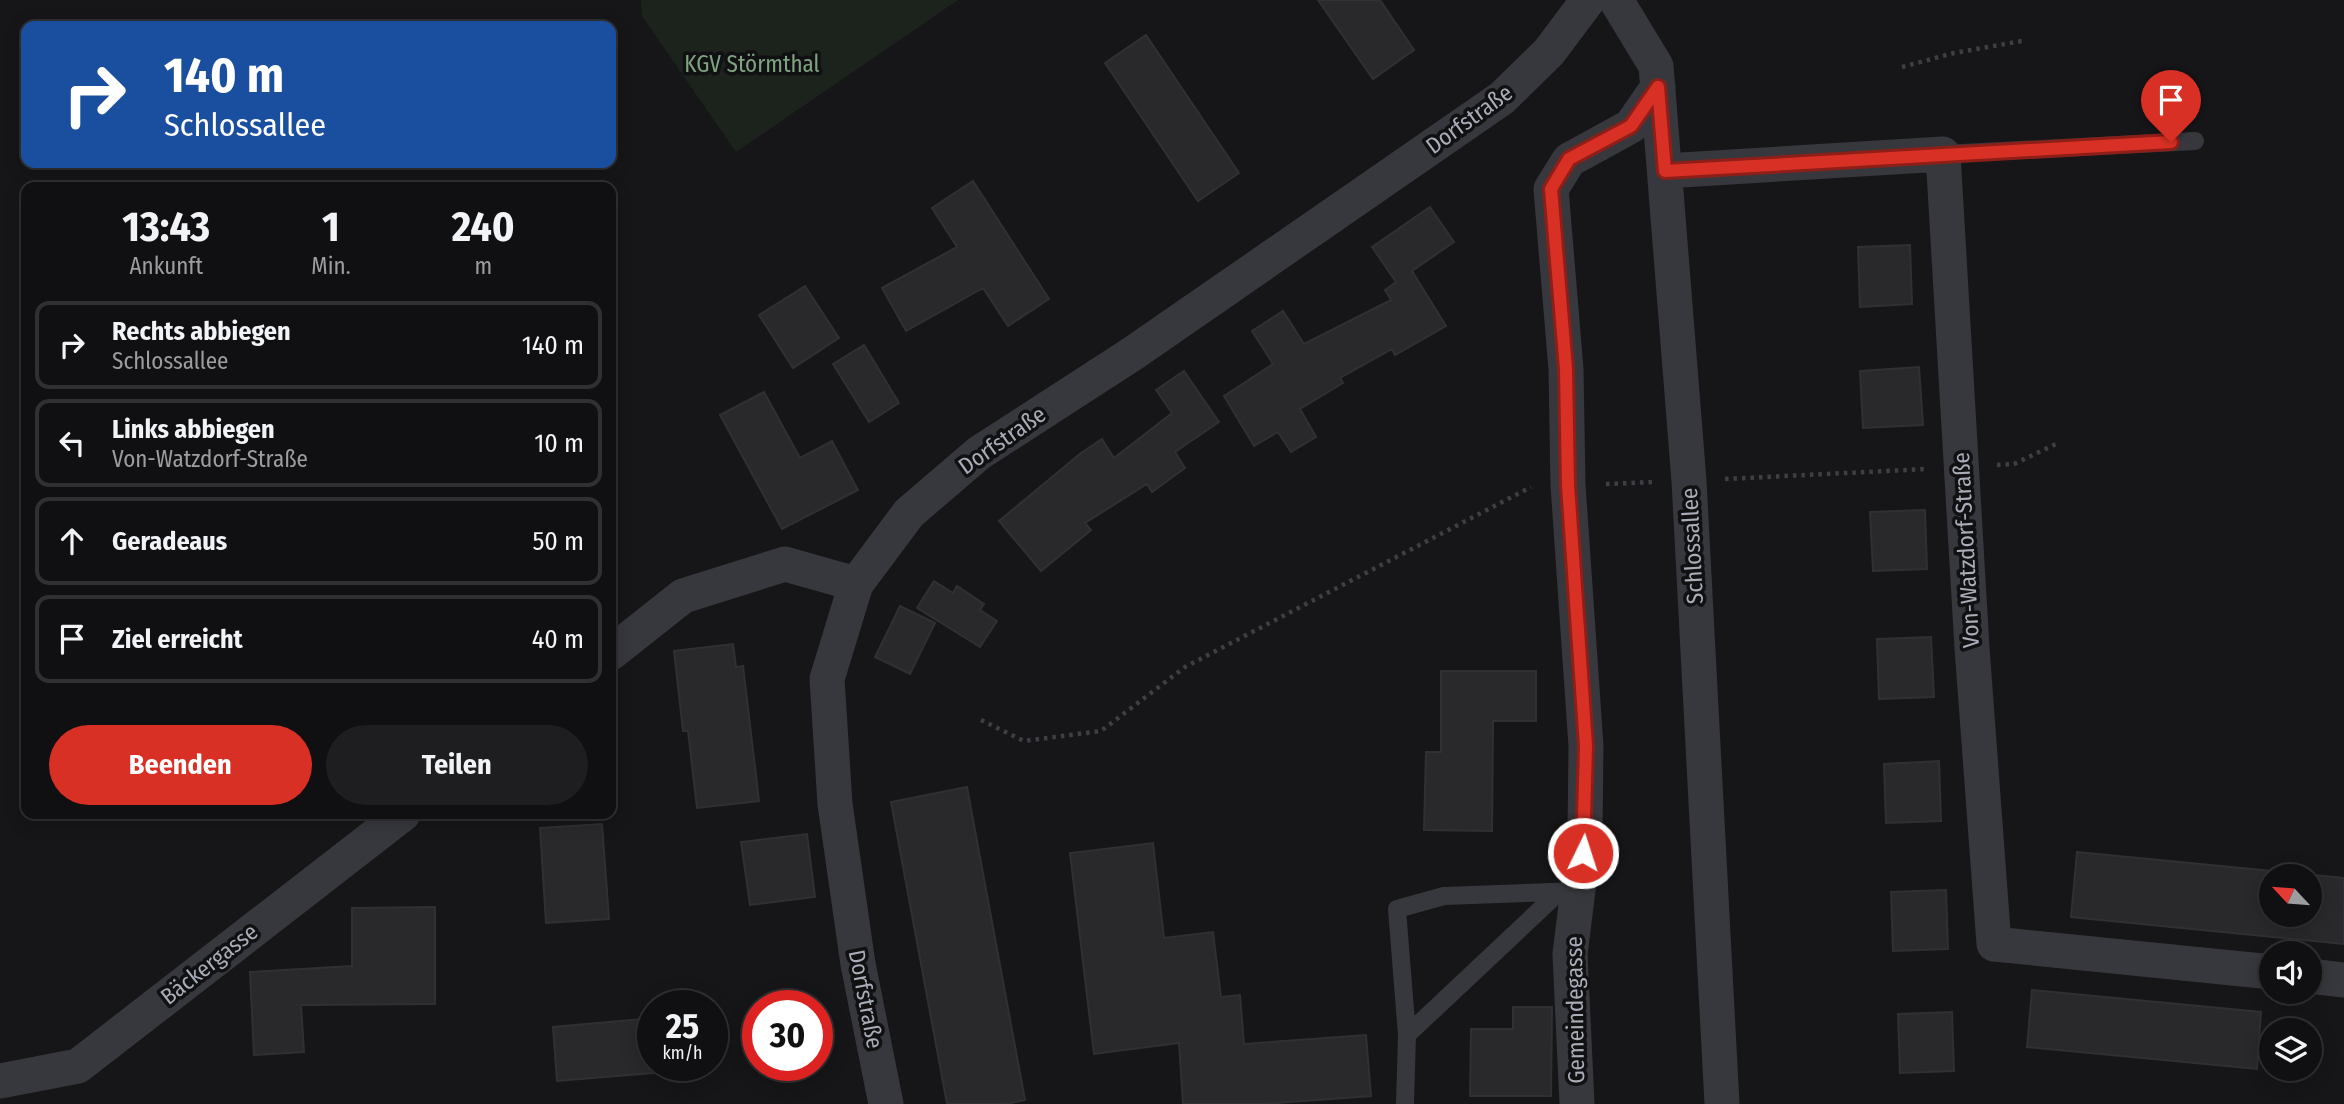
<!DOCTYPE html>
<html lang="de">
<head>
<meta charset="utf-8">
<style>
	:root { --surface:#101012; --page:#1e1e20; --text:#f1f3f6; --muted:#9c9d9f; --line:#303032; --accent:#d93025 }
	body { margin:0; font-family:"Fira Sans Condensed",sans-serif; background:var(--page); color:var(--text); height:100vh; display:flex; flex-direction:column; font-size:26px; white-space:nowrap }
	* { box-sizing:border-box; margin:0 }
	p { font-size:23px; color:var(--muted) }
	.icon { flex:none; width:38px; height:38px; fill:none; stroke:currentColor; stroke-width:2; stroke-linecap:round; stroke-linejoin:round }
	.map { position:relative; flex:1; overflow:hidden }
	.sheet { position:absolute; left:21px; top:182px; width:595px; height:637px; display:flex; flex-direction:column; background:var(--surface); border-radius:14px; box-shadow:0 4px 18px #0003,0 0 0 2px var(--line) }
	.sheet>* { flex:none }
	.guide { position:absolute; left:21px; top:21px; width:595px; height:147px; border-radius:14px; box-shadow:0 4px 18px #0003,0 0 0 2px var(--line); background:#1a4fa0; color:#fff; overflow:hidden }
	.needle { width:46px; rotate:296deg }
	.buttons { position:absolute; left:2259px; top:864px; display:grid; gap:14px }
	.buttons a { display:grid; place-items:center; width:63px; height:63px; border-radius:50%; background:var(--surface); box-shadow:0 4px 18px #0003,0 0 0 2px var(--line); font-size:35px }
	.speed { position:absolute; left:637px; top:990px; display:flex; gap:14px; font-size:35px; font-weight:700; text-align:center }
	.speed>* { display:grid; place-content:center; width:91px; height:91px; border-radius:50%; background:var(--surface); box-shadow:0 4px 18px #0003,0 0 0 2px var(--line); line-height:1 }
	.speed small { font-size:18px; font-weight:400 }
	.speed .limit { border:10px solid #d22; background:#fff; color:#111 }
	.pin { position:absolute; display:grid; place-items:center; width:60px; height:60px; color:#fff; margin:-72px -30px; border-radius:50% 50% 50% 0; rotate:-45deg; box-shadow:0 0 7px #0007 }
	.pin .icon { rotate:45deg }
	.me { position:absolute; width:77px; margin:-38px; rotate:4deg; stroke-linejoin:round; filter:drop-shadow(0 0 5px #0008) }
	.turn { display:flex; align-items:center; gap:24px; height:147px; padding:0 28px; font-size:32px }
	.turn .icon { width:91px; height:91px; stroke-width:2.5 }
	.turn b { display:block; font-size:49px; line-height:60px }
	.eta { display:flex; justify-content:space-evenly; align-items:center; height:119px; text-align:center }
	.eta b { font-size:42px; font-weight:700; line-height:49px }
	.action { display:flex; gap:14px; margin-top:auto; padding:14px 28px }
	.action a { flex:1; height:80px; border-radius:42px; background:var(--accent); color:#fff; font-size:28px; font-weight:700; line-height:80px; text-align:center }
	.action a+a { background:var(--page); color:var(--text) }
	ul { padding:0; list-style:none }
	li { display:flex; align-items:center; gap:21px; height:88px; margin:0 14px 10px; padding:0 14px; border:4px solid var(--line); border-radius:14px }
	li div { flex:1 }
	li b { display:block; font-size:26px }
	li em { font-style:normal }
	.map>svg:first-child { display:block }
	.green { fill:#1c231d }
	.building { fill:#29292c; stroke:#303034; stroke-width:2; fill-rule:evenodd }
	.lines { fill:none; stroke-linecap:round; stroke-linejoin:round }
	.path { stroke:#3d3f44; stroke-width:4.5; stroke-dasharray:3.5 5; stroke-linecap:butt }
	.lane { stroke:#37383d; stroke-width:18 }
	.street { stroke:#37383d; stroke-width:35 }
	.route-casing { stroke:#8d1f18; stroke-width:18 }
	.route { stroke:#d93025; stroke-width:12 }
	.labels { text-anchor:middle; stroke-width:7; stroke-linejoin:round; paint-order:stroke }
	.park-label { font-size:23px; fill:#7fa381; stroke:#111113 }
	.street-label { font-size:23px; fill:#a8adb8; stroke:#111113 }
</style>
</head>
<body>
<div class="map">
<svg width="2344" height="1104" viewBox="0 0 2344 1104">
	<rect width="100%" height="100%" fill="#161618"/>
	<path class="green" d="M641 0H958L736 152 642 16Z"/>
	<path class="building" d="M1318 0H1380L1414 50 1373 79Z
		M1146 35 1239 173 1198 201 1105 63Z
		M973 181 1049 299 1008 326 983 288 906 331 882 288 957 247 932 208Z
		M1430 207 1454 242 1412 271 1446 326 1395 355 1392 349 1340 378 1343 383 1300 409 1316 437 1291 452 1278 432 1254 446 1224 396 1273 364 1252 331 1283 311 1304 344 1391 300 1385 290 1396 282 1372 247Z
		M1910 245 1912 304 1860 307 1858 247Z
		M805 286 839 338 793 368 759 315Z
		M864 345 899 403 869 422 833 364Z
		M1919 367 1923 425 1863 428 1860 371Z
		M1184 371 1219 422 1175 452 1185 468 1152 492 1147 484 1085 523 1091 530 1041 571 999 521 1081 453 1102 439 1114 458 1172 413 1156 390Z
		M764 392 800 458 832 441 858 490 782 529 720 415Z
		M1925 510 1927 569 1873 571 1870 512Z
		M934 581 953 593 957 586 984 604 980 610 997 621 980 647 917 608Z
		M900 606 935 623 910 674 875 657Z
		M1931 637 1934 697 1879 699 1877 639Z
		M733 644 736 667 743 666 759 801 697 808 688 731H683L674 651Z
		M1441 671H1536V721H1493L1492 831 1424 830 1426 752H1441Z
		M1939 761 1941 821 1886 823 1884 764Z
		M967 787 1025 1100 1006 1104H947L891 802Z
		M602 824 609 919 546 923 540 828Z
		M807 834 815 897 750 905 741 842Z
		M1153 843 1164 938 1213 932 1221 997 1240 995 1244 1044 1366 1035 1371 1096 1263 1104H1183L1179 1043 1094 1054 1070 853Z
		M2077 852 2344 878V944L2071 917ZM2272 877H2310V915H2272Z
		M1946 890 1948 949 1893 951 1891 892Z
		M435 907V1004L301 1005 304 1052 254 1055 250 972 352 966V908Z
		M2032 990 2261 1012 2257 1069 2027 1047Z
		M1513 1007H1552L1551 1096H1470L1471 1029H1513Z
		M1952 1012 1954 1071 1900 1073 1898 1014Z
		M653 1018V1073L557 1081 553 1027Z"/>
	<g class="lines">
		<path class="path" d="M1902 67 1954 53 2022 41
			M1997 465 2014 464 2058 443
			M1725 479 1926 469
			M1606 484 1653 482
			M981 720 1024 741 1101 731 1185 667 1531 487"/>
		<path class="lane" d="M1943 154 2195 141
			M1407 1035 1559 892
			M1405 1104 1407 1035 1397 909 1444 896 1578 891"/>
		<path class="street" d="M1616 0 1656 66 1689 481 1722 1104
			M1665 171 1943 154 1972 648 1994 944 2272 972
			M611 653 683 596 785 564 856 584
			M2310 976 2344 980
			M0 1081 78 1066 403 814
			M886 1104 858 964 835 804 827 679 856 584 909 513 979 453 1132 354 1502 98 1549 52 1588 0
			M1577 1104 1570 954 1585 834 1586 746 1568 485 1566 369 1551 189 1569 160 1631 126 1658 87"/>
	</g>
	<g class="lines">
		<g class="route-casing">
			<path id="route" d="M1583 853 1586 746 1568 485 1566 369 1551 189 1569 159 1631 126 1658 87 1665 171 2171 142"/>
		</g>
		<use href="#route" class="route"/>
	</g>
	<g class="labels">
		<g class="park-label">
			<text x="752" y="72">KGV Störmthal</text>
		</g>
		<g class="street-label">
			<text transform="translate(1469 119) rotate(-36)" y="8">Dorfstraße</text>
			<text transform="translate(1002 440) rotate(-35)" y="8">Dorfstraße</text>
			<text transform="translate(1692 546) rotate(-93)" y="8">Schlossallee</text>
			<text transform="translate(1966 550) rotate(-93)" y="8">Von-Watzdorf-Straße</text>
			<text transform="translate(209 964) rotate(-38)" y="8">Bäckergasse</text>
			<text transform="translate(866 999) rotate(79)" y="8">Dorfstraße</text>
			<text transform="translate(1575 1010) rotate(-91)" y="8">Gemeindegasse</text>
		</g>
	</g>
</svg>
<div class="buttons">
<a><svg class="needle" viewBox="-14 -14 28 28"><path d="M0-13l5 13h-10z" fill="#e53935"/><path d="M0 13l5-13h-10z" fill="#9c9d9f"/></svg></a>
<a><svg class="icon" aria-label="sound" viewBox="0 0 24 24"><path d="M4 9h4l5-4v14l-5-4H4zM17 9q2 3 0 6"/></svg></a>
<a><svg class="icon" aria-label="layers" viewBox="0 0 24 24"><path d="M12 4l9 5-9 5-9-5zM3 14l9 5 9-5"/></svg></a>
</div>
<div class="speed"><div>25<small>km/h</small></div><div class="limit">30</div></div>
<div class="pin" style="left:2171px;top:142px;background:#d93025"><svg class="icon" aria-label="arrive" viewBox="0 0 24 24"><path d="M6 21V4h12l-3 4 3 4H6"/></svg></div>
<svg class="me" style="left:1583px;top:853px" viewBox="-20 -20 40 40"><circle r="17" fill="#d93025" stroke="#fff" stroke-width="3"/><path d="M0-11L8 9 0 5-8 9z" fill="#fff"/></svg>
<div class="guide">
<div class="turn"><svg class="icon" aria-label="right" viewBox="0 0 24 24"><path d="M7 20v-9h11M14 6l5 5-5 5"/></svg><div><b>140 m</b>Schlossallee</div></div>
</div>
<section class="sheet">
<div class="eta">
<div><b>13:43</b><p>Ankunft</p></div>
<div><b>1</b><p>Min.</p></div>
<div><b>240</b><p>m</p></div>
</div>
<ul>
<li><svg class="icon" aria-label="right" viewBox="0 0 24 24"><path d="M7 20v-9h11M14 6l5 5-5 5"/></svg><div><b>Rechts abbiegen</b><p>Schlossallee</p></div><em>140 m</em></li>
<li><svg class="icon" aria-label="left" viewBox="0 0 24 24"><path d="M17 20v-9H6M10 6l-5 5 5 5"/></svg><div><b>Links abbiegen</b><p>Von-Watzdorf-Straße</p></div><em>10 m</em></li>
<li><svg class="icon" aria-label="ahead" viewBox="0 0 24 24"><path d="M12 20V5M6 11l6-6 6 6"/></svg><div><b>Geradeaus</b></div><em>50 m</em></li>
<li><svg class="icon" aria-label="arrive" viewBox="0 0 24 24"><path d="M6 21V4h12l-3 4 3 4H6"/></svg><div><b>Ziel erreicht</b></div><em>40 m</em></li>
</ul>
<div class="action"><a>Beenden</a><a>Teilen</a></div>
</section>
</div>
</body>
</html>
